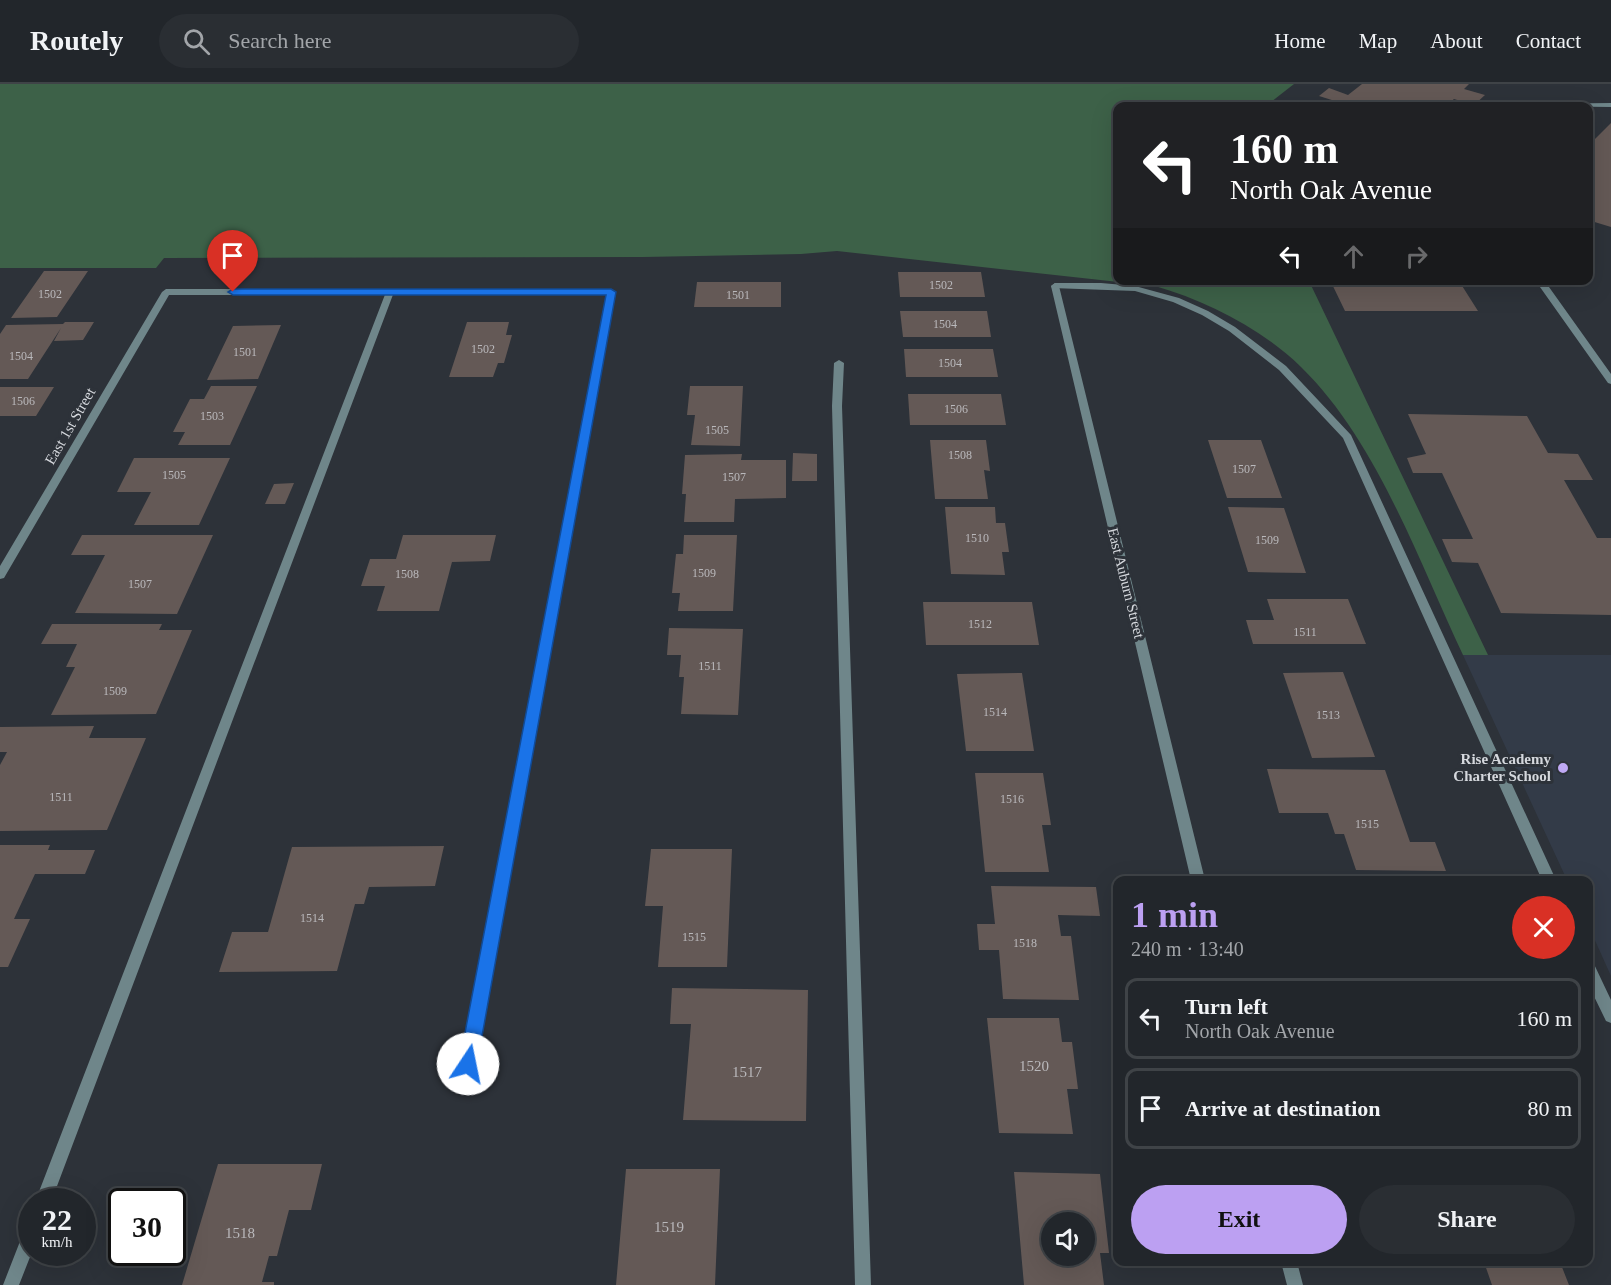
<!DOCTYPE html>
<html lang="en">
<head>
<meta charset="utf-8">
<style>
	:root { --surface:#22262b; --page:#2a2e33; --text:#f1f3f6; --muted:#a2a5a9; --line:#3f4347; --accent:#bca0f2 }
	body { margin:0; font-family:Georgia,serif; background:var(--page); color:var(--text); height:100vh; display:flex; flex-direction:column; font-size:22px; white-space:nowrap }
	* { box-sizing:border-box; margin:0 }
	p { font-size:20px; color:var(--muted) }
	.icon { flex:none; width:33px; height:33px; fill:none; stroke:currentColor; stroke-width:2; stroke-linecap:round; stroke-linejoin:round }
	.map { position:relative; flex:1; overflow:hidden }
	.sheet { position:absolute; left:1113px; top:792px; width:480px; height:390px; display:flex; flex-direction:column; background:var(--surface); border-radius:12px; box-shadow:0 6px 24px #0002,0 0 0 2px var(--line) }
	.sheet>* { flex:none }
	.banner { position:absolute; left:1113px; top:18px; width:480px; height:183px; border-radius:12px; box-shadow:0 6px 24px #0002,0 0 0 2px var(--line); background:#202124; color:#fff; overflow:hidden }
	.buttons { position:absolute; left:1041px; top:1128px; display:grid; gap:12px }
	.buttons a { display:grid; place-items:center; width:54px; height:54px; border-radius:50%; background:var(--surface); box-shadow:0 6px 24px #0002,0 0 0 2px var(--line); font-size:30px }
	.speed { position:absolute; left:18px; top:1104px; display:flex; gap:12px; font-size:30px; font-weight:700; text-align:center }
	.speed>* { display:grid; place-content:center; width:78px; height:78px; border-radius:50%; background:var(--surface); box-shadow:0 6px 24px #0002,0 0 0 2px var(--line); line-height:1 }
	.speed small { font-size:15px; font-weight:400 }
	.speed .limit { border:3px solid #111; border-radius:9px; background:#fff; color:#111 }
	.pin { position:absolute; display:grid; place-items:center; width:51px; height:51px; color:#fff; margin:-62px -26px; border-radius:50% 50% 50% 0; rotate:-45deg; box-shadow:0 0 6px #0007 }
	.pin .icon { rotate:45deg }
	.me { position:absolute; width:66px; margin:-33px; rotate:11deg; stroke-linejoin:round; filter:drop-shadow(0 0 4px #0008) }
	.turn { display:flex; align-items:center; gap:21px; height:126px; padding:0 18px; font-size:27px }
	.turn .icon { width:78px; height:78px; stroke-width:2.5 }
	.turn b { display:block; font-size:42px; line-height:51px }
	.lanes { display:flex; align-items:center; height:57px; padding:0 18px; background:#0003; justify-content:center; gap:30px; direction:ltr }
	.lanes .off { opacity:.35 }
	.round { display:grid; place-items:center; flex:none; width:63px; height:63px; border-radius:32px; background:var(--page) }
	.summary { display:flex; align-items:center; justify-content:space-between; height:102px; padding:0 18px }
	h1 { font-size:36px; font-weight:600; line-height:45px; color:var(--accent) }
	.action { display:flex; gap:12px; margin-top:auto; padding:12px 18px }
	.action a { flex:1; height:69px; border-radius:36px; background:var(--accent); color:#111; font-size:24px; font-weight:600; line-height:69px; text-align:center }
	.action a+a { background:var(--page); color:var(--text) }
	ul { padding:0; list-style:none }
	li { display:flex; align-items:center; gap:18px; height:81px; margin:0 12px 9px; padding:0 6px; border:3px solid var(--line); border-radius:12px }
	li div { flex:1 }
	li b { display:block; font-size:22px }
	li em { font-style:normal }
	header { display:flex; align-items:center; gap:36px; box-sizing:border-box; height:84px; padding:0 30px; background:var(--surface); border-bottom:2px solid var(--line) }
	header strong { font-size:28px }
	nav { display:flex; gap:33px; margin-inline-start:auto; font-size:21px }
	.search { width:420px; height:54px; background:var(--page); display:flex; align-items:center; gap:15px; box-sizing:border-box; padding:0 21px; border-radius:33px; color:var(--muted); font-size:22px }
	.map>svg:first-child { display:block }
	.built { fill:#333b48 }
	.green { fill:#3d6148 }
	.building { fill:#645956; fill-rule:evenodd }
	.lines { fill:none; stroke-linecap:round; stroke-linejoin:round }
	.lane { fill:#6f868a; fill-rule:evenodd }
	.street { fill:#6f868a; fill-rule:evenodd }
	.route { fill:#1a73e8; stroke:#114b97; stroke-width:1.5 }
	.poi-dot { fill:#bfa9f4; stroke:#2d3239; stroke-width:2 }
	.labels { text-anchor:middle; stroke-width:6; stroke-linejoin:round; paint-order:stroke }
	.number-label { font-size:12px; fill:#b9b8bb }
	.street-label { font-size:15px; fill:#d5d8dd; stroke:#2d3239 }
	.poi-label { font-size:15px; font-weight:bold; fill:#d5d8dd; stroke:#2d3239; text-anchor:end }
	.near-number-label { font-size:15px; fill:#b9b8bb }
</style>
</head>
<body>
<header>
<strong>Routely</strong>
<div class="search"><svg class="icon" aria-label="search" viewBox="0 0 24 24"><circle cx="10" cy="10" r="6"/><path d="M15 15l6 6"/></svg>Search here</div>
<nav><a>Home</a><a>Map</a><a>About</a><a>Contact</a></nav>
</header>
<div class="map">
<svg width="1611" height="1201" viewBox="0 0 1611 1201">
	<rect width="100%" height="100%" fill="#2d3239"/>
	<path class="built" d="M1463 571H1611V892L1589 843 1588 796H1567Z"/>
	<path class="green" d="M0 0H1294L1266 22H1118V196L1309 197 1488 571H1463C1418 476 1377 357 1301 283 1262 245 1207 217 1155 202L837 167 801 170 643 173 164 174 156 184H0Z"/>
	<path class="building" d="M1362 0H1469L1464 5 1485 11 1474 21 1454 15 1445 22H1328L1335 17 1319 12 1329 4 1348 11Z
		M1611 39V143L1588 136V83L1594 76 1588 75 1592 67 1588 65V56L1593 57Z
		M44 187H88L57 233 11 234Z
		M898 188H981L985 213H900Z
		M1330 196 1459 197 1478 227H1345Z
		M697 198H781V223H694Z
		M900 227H987L991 253H903Z
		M65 238H94L83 256 54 257 61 244 28 295H0V250L6 241 63 240Z
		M467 238H509L506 251H512L504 279H498L493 293H449Z
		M281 241 258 295 207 296 233 242Z
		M904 265H993L998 293H906Z
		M211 302H257L230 361H178L185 348H173L190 315H204Z
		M690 302H743L740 362 691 361 695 331H687Z
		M0 303H54L36 332H0Z
		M908 310H1001L1006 341H910Z
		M1408 330 1527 332 1548 369 1578 370 1593 396H1564L1597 454H1611V531L1501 529 1478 479 1452 478 1442 455H1473L1442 389H1413L1407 374 1426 370Z
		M930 356H986L990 387 984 386 988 415H935Z
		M1208 356H1261L1282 414H1227Z
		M793 369 817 370V397H792Z
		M742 370 741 376H786V414L735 415 734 438H684L686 410H682L685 371Z
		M134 374H230L199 441H134L151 408H117Z
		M294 399 285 420H265L274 400Z
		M945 423H995L996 439H1005L1009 468H1002L1005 491 951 490Z
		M1228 423 1284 424 1306 489 1248 488Z
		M82 451H213L177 530 75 529 105 471H71Z
		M403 451H496L490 477 452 478 439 527H377L385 502H361L370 475H396Z
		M684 451H737L733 527H678L680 509H672L676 470H683Z
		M1267 515H1348L1366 560H1253L1246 536H1274Z
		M923 518H1032L1039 561H926Z
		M52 540H162L159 546H192L156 630 51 631 75 583H66L77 560H41Z
		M669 544 743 545 738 631 681 630 684 593H679L681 571H667Z
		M1343 588 1375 673 1312 674 1283 589Z
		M1022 589 1034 667H966L957 590Z
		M94 642 89 654H146L107 746 0 747V681L7 668H0V643Z
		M1267 685 1385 686 1410 758H1435L1446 787 1356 786 1344 750H1335L1328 729H1279Z
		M975 689H1043L1051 741H1042L1049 788H985Z
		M0 761H50L48 766H95L85 790H35L14 835H30L8 883H0Z
		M444 762 435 802 369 803 364 820H355L337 887 219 888 232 848H268L292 763Z
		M651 765H732L727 883H658L663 822H645Z
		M991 802 1096 803 1100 832 1058 831 1061 852H1071L1079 916 1003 915 999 866H979L977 840H995Z
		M672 904 808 906 806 1037 683 1036 691 940H670Z
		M987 934H1059L1062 958H1072L1078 1005H1067L1073 1050 999 1049Z
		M218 1080H322L311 1126H289L277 1172H269L262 1198H274V1201H182Z
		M626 1085H720L715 1201H616Z
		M1014 1088 1100 1090 1109 1169H1100L1104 1201H1024ZM1052 1138H1084V1172H1052Z
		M1484 1178H1560L1569 1201H1492Z"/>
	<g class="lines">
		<path class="lane" d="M1611 19V23L1528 22 1532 20Z
			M1535 196H1544L1611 290V300L1608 299Z
			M1055 199H1101L1135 202 1179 214 1208 227 1235 243 1286 282 1351 351 1556 796H1542L1343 354 1279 286 1229 247 1202 231 1173 218 1135 207 1052 204 1051 202Z
			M390 205 394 208 51 1118H35L386 208Z
			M839 276 844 279 842 322 871 1201H855L832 322 834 279Z
			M1588 877 1593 878 1611 916V939L1606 937 1588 900Z
			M32 1140V1168L19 1201H3L26 1142Z"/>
		<path class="street" d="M1055 199 1059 202 1205 796H1191L1051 202Z
			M166 205H611L615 208 476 979 473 984 468 986 463 984 460 979 606 211H169L4 494 0 495V482L162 208Z
			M1281 1178H1297L1303 1201H1287Z"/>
	</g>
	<path class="route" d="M611 205 616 208 477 980 474 985 468 988 462 985 459 980 606 211H233L228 208 233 205Z"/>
	<circle class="poi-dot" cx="1563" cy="684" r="6"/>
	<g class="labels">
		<g class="number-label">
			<text x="941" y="205">1502</text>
			<text x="50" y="214">1502</text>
			<text x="738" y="215">1501</text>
			<text x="945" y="244">1504</text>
			<text x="483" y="269">1502</text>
			<text x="245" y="272">1501</text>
			<text x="21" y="276">1504</text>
			<text x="950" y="283">1504</text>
			<text x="23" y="321">1506</text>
			<text x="956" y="329">1506</text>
			<text x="212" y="336">1503</text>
			<text x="717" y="350">1505</text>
			<text x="960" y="375">1508</text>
			<text x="1244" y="389">1507</text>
			<text x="174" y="395">1505</text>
			<text x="734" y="397">1507</text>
			<text x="977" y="458">1510</text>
			<text x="1267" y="460">1509</text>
			<text x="704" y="493">1509</text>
			<text x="407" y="494">1508</text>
			<text x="140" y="504">1507</text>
			<text x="980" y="544">1512</text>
			<text x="1305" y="552">1511</text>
			<text x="710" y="586">1511</text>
			<text x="115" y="611">1509</text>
			<text x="995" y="632">1514</text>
			<text x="1328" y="635">1513</text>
			<text x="61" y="717">1511</text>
			<text x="1012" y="719">1516</text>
			<text x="1367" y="744">1515</text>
			<text x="312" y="838">1514</text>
			<text x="694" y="857">1515</text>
			<text x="1025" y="863">1518</text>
		</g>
		<g class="street-label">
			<text transform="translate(70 342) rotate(-60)" y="5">East 1st Street</text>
			<text transform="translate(1126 499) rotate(76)" y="5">East Auburn Street</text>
		</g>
		<g class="poi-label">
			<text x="1551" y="680">Rise Academy<tspan x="1551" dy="17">Charter School</tspan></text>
		</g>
		<g class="near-number-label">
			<text x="1034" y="987">1520</text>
			<text x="747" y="993">1517</text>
			<text x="669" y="1148">1519</text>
			<text x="240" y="1154">1518</text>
		</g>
	</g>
</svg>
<div class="buttons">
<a><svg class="icon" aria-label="sound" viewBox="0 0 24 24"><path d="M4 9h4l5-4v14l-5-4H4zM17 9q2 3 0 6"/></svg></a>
</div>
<div class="speed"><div>22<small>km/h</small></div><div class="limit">30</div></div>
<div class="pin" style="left:233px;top:208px;background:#d93025"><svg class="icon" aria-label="arrive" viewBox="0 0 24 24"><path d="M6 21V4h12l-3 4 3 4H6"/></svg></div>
<svg class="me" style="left:468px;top:980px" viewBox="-20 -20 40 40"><circle r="19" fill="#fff"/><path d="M0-13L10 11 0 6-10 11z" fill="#1a73e8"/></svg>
<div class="banner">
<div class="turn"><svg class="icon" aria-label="left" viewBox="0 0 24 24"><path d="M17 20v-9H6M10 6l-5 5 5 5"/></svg><div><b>160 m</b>North Oak Avenue</div></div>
<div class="lanes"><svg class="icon" aria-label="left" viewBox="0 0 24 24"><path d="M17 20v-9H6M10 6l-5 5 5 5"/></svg><svg class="icon off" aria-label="ahead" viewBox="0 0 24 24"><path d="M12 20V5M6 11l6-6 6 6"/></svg><svg class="icon off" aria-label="right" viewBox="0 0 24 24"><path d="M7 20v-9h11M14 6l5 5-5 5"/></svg></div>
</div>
<section class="sheet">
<div class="summary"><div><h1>1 min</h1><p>240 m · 13:40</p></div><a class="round" style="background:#d93025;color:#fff"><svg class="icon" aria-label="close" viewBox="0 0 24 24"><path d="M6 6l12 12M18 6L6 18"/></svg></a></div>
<ul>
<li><svg class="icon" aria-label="left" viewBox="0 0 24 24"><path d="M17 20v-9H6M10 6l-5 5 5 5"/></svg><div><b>Turn left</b><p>North Oak Avenue</p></div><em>160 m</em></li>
<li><svg class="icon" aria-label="arrive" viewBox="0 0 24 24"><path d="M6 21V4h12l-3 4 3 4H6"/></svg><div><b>Arrive at destination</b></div><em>80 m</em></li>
</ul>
<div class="action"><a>Exit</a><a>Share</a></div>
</section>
</div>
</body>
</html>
